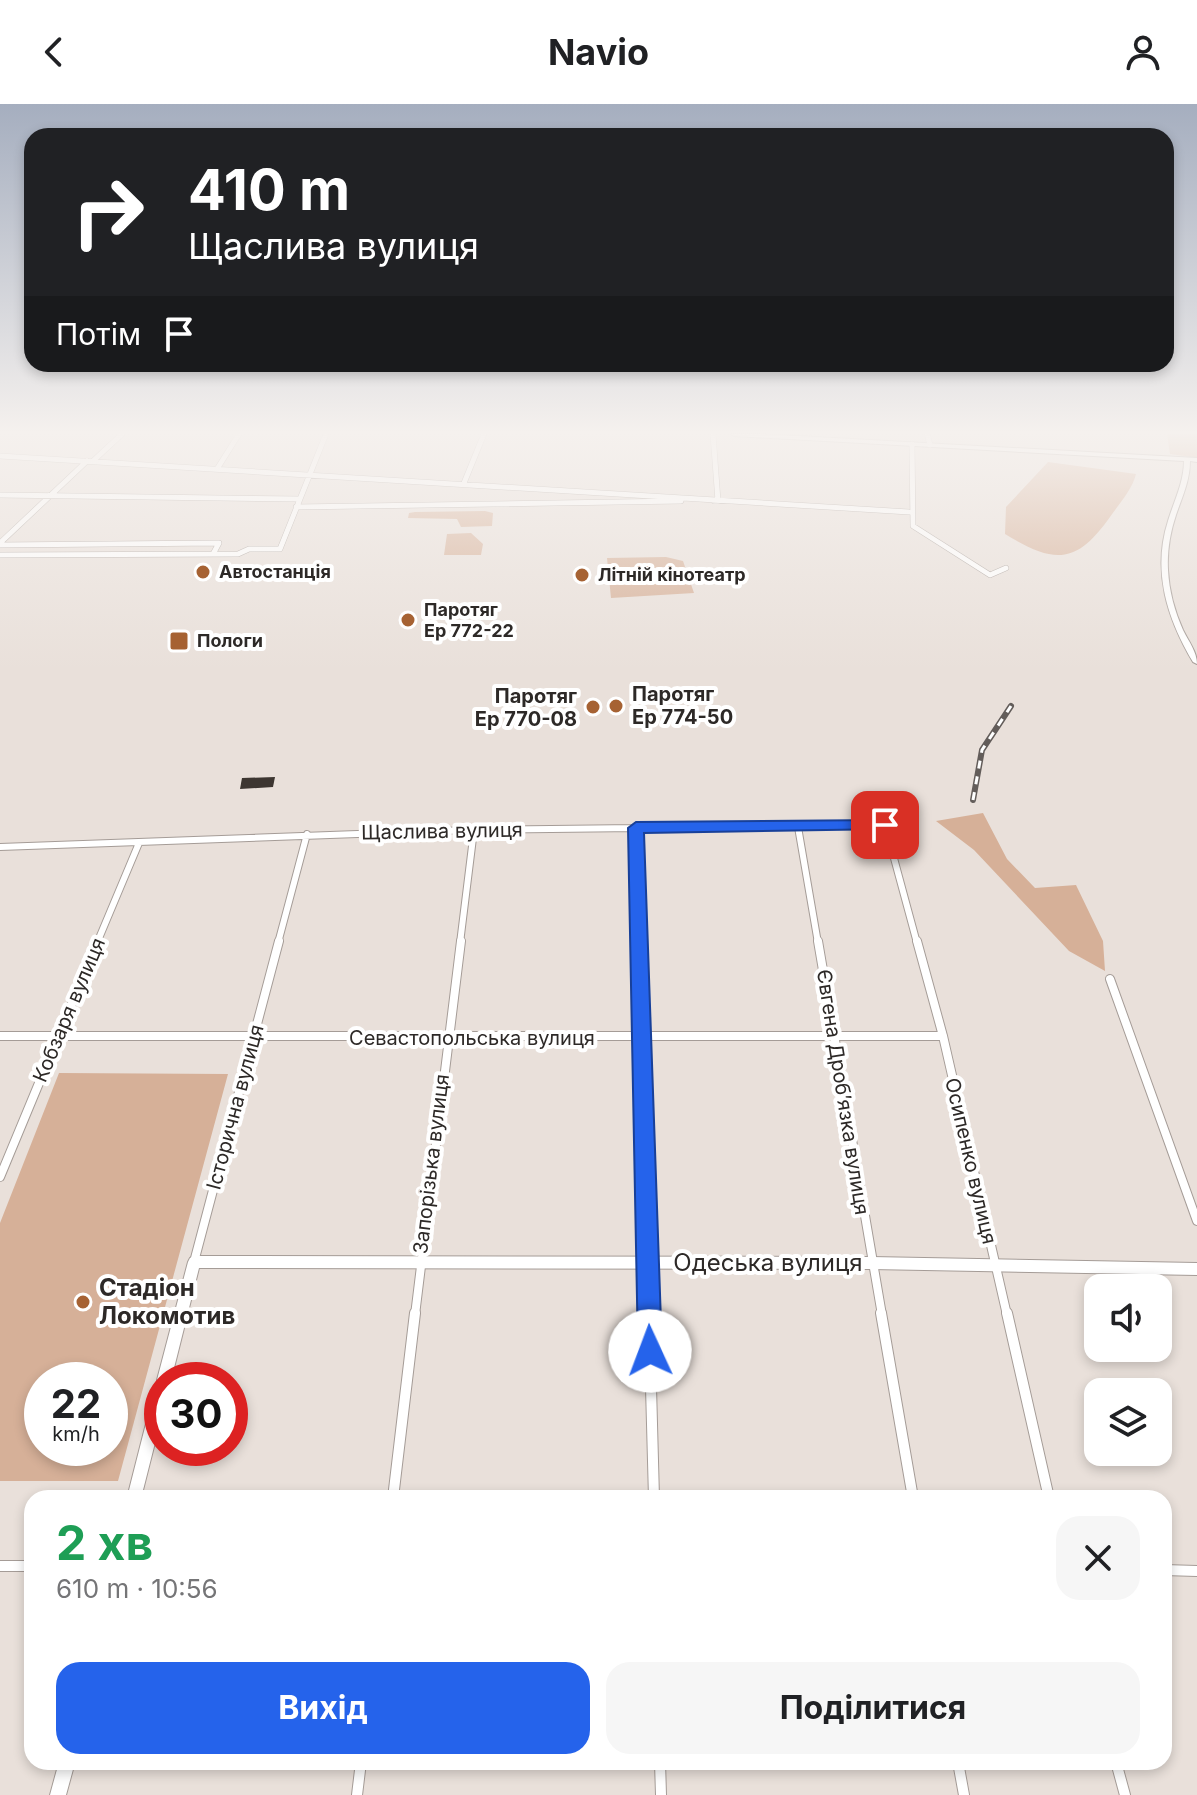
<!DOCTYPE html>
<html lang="uk">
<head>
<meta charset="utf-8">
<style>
	:root { --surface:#fff; --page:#f6f6f6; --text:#202124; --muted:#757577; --accent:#2563eb }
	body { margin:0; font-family:Inter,sans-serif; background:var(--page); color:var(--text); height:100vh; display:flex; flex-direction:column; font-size:30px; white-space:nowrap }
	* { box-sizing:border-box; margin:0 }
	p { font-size:26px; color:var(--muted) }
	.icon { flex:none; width:44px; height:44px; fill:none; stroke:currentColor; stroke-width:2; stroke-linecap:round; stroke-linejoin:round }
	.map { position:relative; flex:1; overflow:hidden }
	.side { position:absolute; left:24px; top:1386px; width:1148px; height:280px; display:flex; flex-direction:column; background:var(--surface); border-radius:24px; box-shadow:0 4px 12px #0003 }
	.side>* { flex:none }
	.hud { position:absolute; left:24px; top:24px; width:1150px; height:244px; border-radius:24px; box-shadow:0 4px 12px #0003; background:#202124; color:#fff; overflow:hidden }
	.fabs { position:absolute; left:1084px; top:1170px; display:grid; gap:16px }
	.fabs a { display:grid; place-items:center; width:88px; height:88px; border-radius:16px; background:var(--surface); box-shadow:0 4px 12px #0003; font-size:40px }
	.speed { position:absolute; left:24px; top:1258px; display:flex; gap:16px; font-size:40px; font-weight:700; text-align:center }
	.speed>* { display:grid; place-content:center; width:104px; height:104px; border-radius:50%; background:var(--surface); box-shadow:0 4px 12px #0003; line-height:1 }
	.speed small { font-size:20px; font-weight:400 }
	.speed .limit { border:12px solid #d22; background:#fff; color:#111 }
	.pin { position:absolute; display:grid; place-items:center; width:68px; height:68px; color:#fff; margin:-34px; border-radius:16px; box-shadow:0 4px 12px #0006 }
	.me { position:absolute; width:88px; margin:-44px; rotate:358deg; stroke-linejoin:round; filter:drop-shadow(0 0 6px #0008) }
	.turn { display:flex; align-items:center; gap:28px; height:168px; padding:0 32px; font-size:36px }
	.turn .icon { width:104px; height:104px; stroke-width:2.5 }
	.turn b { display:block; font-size:56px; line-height:68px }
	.then { display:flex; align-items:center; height:76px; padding:0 32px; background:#0003; gap:16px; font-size:30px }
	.round { display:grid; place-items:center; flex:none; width:84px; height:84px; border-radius:24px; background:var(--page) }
	.headline { display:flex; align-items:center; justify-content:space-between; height:136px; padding:0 32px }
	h1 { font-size:48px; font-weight:700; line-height:60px; color:#1e9e55 }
	.button { display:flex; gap:16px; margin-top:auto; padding:16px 32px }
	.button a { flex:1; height:92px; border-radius:24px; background:var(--accent); color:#fff; font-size:32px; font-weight:700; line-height:92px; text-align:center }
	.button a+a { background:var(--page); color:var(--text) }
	header { display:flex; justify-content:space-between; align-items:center; height:104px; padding:0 32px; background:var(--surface); font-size:36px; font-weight:700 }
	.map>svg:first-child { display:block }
	.green { fill:#d6b098; fill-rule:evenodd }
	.building { fill:#3d3631 }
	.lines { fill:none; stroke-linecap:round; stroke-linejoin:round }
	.street-far3-casing { stroke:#a59c97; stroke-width:6 }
	.street-far2-casing { stroke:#a59c97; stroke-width:8 }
	.street-far1-casing { stroke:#a59c97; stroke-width:10 }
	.street-casing { stroke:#a59c97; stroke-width:12 }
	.secondary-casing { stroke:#a59c97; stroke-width:2 }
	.street-far3 { stroke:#fff; stroke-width:5 }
	.street-far2 { stroke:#fff; stroke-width:6 }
	.street-far1 { stroke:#fff; stroke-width:8 }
	.street { stroke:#fff; stroke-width:10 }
	.secondary { fill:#fff; fill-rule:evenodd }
	.rail-casing { stroke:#635d5a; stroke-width:6 }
	.rail { stroke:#fff; stroke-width:3; stroke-dasharray:8; stroke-linecap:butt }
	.route { fill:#2563eb; stroke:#184099; stroke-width:2 }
	.poi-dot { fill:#a66233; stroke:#fff; stroke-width:3 }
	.labels { text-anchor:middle; stroke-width:8; stroke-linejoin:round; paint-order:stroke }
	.far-poi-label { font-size:18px; font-weight:bold; fill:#2d2927; stroke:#fff; text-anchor:start }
	.poi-label { font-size:20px; font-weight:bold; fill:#2d2927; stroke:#fff; text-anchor:start }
	.street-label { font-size:20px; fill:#2d2927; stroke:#fff }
	.near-street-label { font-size:24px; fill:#2d2927; stroke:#fff }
	.near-poi-label { font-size:24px; font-weight:bold; fill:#2d2927; stroke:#fff; text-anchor:start }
</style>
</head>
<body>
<header><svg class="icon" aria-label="back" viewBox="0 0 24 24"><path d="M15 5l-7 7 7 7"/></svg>Navio<svg class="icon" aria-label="person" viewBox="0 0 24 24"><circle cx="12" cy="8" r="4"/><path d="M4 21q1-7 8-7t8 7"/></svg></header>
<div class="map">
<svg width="1197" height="1691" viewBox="0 0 1197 1691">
	<rect width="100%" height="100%" fill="#e9e0da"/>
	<path class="green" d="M1167 330H1197V354L1170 350Z
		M1048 358 1136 370C1132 386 1119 400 1110 413 1076 461 1054 460 1005 430L1006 403Z
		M485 407 493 409 492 422 461 423 457 415 408 414 409 409 415 408Z
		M471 429 483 440 481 451H444L447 430Z
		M666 453 683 457 694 489 611 494 607 454Z
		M983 709 1007 755 1035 784 1076 781 1103 837 1105 867 1069 847 974 746 936 717Z
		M59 969 228 970 118 1377H0V1119ZM110 1276V1344H42V1276Z"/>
	<path class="building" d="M275 673 273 683 240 685 242 674Z"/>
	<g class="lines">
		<g class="street-far3-casing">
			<path id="street-far3" d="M713 330 718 397H714
				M927 330 930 341
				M912 340 913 422 990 471 1006 464
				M0 352 909 408
				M93 357 122 330
				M217 365 239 330
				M464 379 484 330
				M0 391 299 395
				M296 403 681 397
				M0 439 87 357
				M0 441 219 439 213 450
				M0 451 238 450 249 445H280L326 330"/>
		</g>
		<g class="street-far2-casing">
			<path id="street-far2" d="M798 723 818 839
				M636 724 639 839
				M0 743 468 726 885 721 917 839
				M97 839 139 739
				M278 839 307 730
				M460 839 474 726"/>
		</g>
		<g class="street-far1-casing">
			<path id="street-far1" d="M639 837 649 1211
				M818 837 882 1211
				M917 837 943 932 1007 1211
				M1110 875 1197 1117
				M0 932H943
				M0 1073 98 837
				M194 1158 279 837
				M415 1211 461 837"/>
		</g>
		<g class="street-casing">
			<path id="street" d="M649 1209 654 1394
				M881 1209 913 1394
				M1007 1209 1049 1394
				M393 1394 415 1209
				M0 1462H32
				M1164 1466 1197 1467
				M660 1658 661 1691
				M958 1658 964 1691
				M1116 1658 1125 1691
				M357 1691 361 1658"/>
		</g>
		<g class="secondary-casing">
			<path id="secondary" d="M731 330H761L1197 354V358L1190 357C1190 377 1182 393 1176 411 1170 429 1167 447 1168 466 1169 487 1175 508 1183 526 1189 538 1197 548 1197 560L1193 558C1167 514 1152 467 1168 417 1174 397 1184 378 1184 357L734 332Z
				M194 1152 871 1153 1197 1159V1171L871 1165 199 1164 171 1276H162V1311L141 1394H127L155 1284 158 1279 157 1276 188 1158 190 1154Z
				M59 1658H75L66 1691H50Z"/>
		</g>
		<use href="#street-far3" class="street-far3"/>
		<use href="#street-far2" class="street-far2"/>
		<use href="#street-far1" class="street-far1"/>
		<use href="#street" class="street"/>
		<use href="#secondary" class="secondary"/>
		<g class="rail-casing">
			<path id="rail" d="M973 696 982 646 1011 602"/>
		</g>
		<use href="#rail" class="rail"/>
	</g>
	<linearGradient id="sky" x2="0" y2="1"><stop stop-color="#a5aebf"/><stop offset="0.58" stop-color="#f5f1ee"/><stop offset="1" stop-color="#f5f1ee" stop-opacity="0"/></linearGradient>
	<rect width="1197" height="566" fill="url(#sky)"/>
	<path class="route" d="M885 716 893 721 890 725 644 729 662 1247 658 1256 650 1259 642 1256 638 1247 628 724 636 718Z"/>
	<g class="poi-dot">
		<circle cx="203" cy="468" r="8"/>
		<circle cx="582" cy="471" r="8"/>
		<circle cx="408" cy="516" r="8"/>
		<rect x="169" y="527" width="20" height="20" rx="4"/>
		<circle cx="616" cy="602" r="8"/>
		<circle cx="593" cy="603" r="8"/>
		<circle cx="83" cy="1198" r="8"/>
	</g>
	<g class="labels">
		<g class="far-poi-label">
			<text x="219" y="474">Автостанція</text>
			<text x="598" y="477">Літній кінотеатр</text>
			<text x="424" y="512">Паротяг<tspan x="424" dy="21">Ер 772-22</tspan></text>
			<text x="197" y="543">Пологи</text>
		</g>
		<g class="poi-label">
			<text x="632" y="597">Паротяг<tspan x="632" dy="23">Ер 774-50</tspan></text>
			<text x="577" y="599" text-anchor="end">Паротяг<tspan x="577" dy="23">Ер 770-08</tspan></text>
		</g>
		<g class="street-label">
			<text transform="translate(442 727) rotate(-1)" y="7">Щаслива вулиця</text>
			<text transform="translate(69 906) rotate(-67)" y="7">Кобзаря вулиця</text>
			<text x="472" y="941">Севастопольська вулиця</text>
			<text transform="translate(843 988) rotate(81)" y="7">Євгена Дроб’язка вулиця</text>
			<text transform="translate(235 1003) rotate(-75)" y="7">Історична вулиця</text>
			<text transform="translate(971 1057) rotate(77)" y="7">Осипенко вулиця</text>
			<text transform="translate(431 1060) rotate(-83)" y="7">Запорізька вулиця</text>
		</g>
		<g class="near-street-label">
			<text x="768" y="1167">Одеська вулиця</text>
		</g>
		<g class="near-poi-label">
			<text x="99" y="1192">Стадіон<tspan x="99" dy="28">Локомотив</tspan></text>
		</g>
	</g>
</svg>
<div class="fabs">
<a><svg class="icon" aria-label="sound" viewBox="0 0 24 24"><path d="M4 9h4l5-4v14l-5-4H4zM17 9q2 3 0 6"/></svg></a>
<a><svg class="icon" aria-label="layers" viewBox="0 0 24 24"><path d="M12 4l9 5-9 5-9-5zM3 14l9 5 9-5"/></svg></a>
</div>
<div class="speed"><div>22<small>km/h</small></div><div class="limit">30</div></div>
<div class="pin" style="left:885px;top:721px;background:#d93025"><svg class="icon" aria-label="arrive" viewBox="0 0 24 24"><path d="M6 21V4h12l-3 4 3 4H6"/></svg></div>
<svg class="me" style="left:650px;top:1247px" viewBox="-20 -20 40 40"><circle r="19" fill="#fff"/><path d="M0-13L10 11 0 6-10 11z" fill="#2563eb"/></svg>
<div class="hud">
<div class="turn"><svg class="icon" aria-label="right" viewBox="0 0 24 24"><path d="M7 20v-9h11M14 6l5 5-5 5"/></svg><div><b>410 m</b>Щаслива вулиця</div></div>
<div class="then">Потім<svg class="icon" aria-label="arrive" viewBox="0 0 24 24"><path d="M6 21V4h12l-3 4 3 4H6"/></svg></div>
</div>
<section class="side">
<div class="headline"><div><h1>2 хв</h1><p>610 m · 10:56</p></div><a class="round"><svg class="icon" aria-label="close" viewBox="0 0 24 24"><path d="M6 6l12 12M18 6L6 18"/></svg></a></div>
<div class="button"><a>Вихід</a><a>Поділитися</a></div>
</section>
</div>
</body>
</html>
